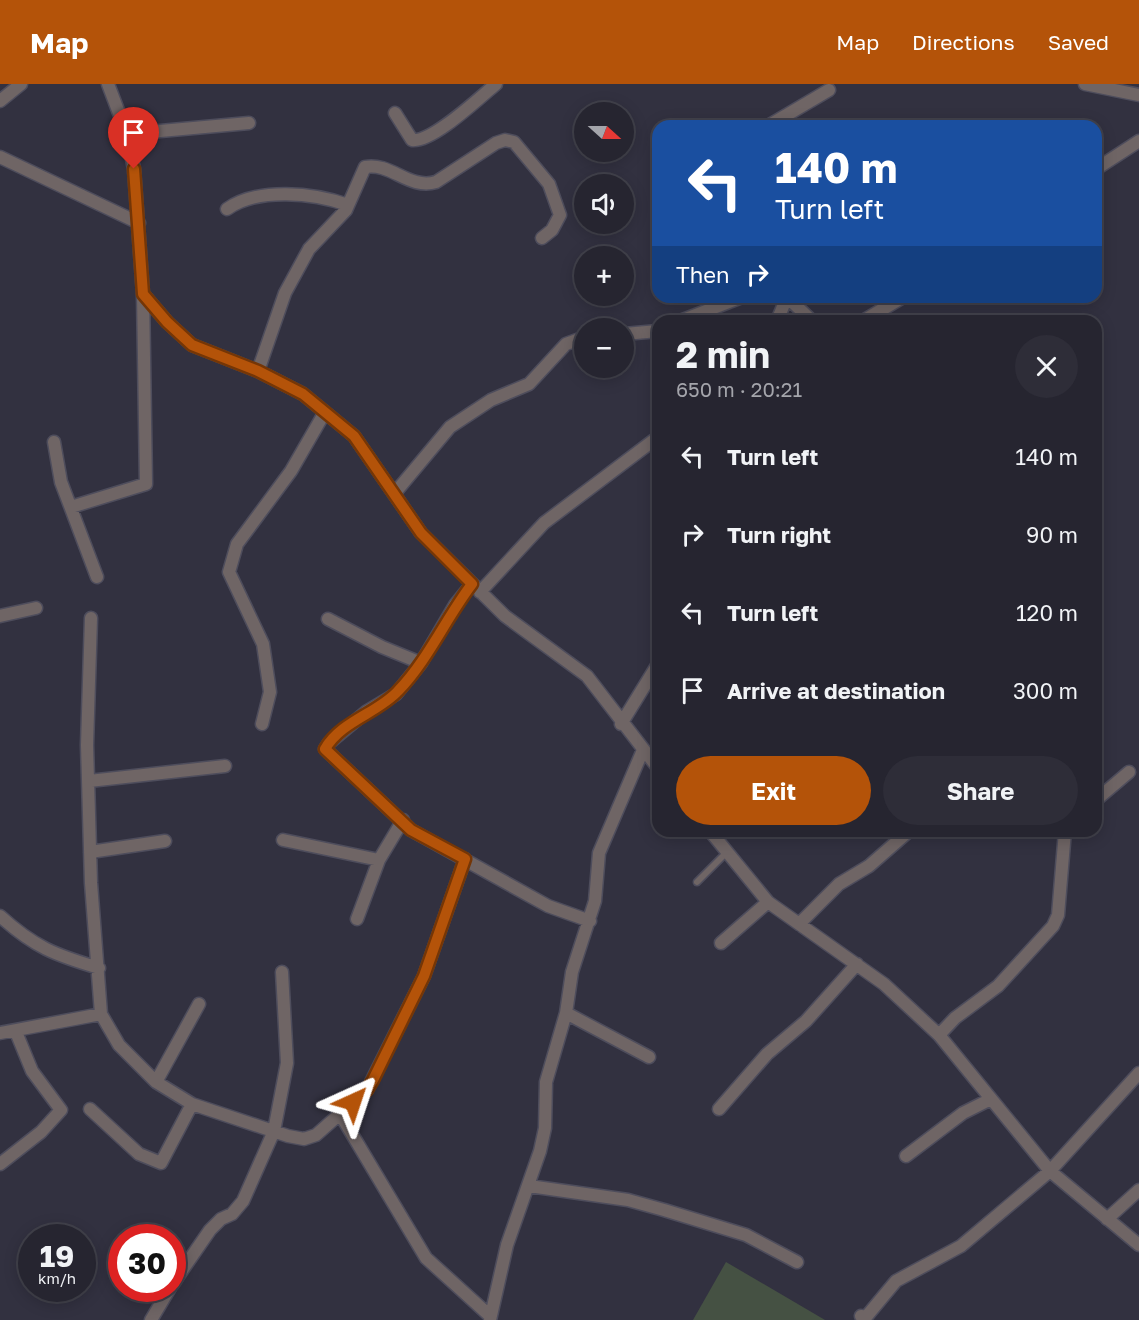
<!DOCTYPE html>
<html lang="en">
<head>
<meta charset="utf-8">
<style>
	:root { --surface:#262530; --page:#2e2d38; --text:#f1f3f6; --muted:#a4a5ab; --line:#42424c; --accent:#b45309 }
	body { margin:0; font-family:"Golos Text",sans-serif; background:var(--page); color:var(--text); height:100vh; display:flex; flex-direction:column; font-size:22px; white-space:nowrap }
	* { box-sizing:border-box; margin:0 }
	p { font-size:20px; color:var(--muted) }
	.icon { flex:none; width:33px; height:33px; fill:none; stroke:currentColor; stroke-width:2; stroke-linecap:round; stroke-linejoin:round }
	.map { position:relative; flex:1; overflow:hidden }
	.details { position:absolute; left:652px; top:231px; width:450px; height:522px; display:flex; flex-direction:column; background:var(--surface); border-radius:18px; box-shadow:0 3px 15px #0003,0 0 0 2px var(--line) }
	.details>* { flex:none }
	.hud { position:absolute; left:652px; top:36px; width:450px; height:183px; border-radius:18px; box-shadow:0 3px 15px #0003,0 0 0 2px var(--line); background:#1a4fa0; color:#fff; overflow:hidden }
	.needle { width:39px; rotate:111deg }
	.fabs { position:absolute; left:574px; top:18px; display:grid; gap:12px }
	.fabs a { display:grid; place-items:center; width:60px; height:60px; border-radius:50%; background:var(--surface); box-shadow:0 3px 15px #0003,0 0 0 2px var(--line); font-size:30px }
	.speed { position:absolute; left:18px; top:1140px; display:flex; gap:12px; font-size:30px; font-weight:700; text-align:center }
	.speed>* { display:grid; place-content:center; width:78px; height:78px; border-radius:50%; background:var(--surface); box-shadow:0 3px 15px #0003,0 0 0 2px var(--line); line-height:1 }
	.speed small { font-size:15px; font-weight:400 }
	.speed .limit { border:9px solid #d22; background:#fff; color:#111 }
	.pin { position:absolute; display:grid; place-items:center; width:51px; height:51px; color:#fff; margin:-62px -26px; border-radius:50% 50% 50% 0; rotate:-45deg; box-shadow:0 0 6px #0007 }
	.pin .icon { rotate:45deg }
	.me { position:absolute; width:66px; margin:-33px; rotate:42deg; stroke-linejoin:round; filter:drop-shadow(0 0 4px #0008) }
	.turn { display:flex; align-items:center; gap:21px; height:126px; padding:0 24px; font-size:27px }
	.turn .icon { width:78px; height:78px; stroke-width:2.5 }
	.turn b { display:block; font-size:42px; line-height:51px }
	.then { display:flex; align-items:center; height:57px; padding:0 24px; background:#0003; gap:12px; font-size:22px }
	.round { display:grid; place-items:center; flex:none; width:63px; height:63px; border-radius:32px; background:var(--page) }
	.headline { display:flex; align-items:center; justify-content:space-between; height:102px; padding:0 24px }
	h1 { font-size:36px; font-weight:700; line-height:45px }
	.action { display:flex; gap:12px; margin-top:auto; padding:12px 24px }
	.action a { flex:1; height:69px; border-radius:36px; background:var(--accent); color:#fff; font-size:24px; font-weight:700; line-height:69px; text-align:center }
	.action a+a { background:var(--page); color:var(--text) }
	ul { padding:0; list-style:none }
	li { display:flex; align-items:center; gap:18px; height:78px; padding:0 24px }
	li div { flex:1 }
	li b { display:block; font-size:22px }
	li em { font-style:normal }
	header { display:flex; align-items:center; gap:36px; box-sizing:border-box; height:84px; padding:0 30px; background:var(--accent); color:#fff }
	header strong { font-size:28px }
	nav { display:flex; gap:33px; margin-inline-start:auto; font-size:21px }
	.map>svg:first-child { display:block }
	.green { fill:#455143 }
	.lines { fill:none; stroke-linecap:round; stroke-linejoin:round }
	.service-casing { stroke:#4e4d5c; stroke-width:9 }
	.minor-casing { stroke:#4e4d5c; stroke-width:15 }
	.service { stroke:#6f6565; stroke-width:6 }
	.minor { stroke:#6f6565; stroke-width:12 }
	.route-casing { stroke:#753606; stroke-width:15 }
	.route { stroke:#b45309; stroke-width:10 }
</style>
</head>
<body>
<header>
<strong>Map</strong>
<nav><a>Map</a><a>Directions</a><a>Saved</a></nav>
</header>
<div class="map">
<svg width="1139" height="1236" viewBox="0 0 1139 1236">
	<rect width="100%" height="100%" fill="#323140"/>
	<path class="green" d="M726 1178 825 1236H693Z"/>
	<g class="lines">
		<g class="service-casing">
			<path id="service" d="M697 798 727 768"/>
		</g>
		<g class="minor-casing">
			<path id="minor" d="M108 0 127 50 134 85 143 210 167 238 192 261 258 287 303 310 354 352 421 449 505 532 587 592 658 684
				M1085 0 1139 11
				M0 17 21 0
				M395 29 412 56C432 59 479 14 496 0
				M768 42 829 6
				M127 50 249 39
				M0 73 139 139
				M1096 85 1139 57
				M227 125C258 103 314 109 348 121
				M787 213 812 237
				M680 237 742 213
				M777 237 787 213
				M863 237 903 213
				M624 250 658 247
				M258 287 285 209 309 165 346 126 365 83C391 78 409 106 436 98L496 59 505 56 514 58 549 100 560 131 552 146 542 154
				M54 358 61 398 97 493
				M394 410 450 343 491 316 529 300 566 260 585 253
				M71 423 146 400 143 210
				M472 500 455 521 421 579 396 610 366 628 329 659 325 665 411 746 548 822 590 837
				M480 508 544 439 658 353
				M0 532 36 524
				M91 534 87 661 91 799 101 930 119 961 156 998 192 1020 288 1052 304 1055 316 1051 367 1006 424 892 465 775
				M328 535 382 563 421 579
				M262 640 270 608 263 560 229 488 237 460 291 387 325 328
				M621 640 658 580
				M89 697 225 682
				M1096 716 1129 688
				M710 747 768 818 884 900 939 951 1050 1087 1139 1161
				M283 756 379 776
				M90 768 165 757
				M0 832C34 863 55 871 99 884
				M357 835 379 776 403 736
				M799 840 839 800 869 782 909 747
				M721 859 768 818
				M566 929 649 973
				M0 949 101 930
				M939 951 955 934 998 902 1053 842 1058 831 1065 747
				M156 998 199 920
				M90 1025 139 1070 161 1079 192 1020
				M719 1025 767 970 806 937 857 880
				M340 1030 426 1174 490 1232
				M906 1072 963 1029 991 1015
				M0 1080 41 1048 61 1026 32 987 16 948
				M529 1102 628 1116 664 1126 746 1151 797 1178
				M1107 1135 1139 1106
				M172 1201 210 1146 221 1135 232 1130 243 1117 274 1047 287 979 282 888
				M861 1232 866 1233 896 1197 961 1162 1050 1087 1139 989
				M151 1236 170 1204
				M490 1236 507 1161 540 1067 545 1044 546 998 566 929 572 888 595 817 599 769 643 666"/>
		</g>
		<use href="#service" class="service"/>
		<use href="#minor" class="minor"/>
	</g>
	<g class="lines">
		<g class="route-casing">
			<path id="route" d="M134 85 143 210 167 238 192 261 258 287 303 310 354 352 421 449 472 500C446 534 428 576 398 607 378 629 341 637 325 665L411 746 465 775 424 892 373 996 367 1006 353 1018"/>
		</g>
		<use href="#route" class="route"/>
	</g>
</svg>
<div class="fabs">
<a><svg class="needle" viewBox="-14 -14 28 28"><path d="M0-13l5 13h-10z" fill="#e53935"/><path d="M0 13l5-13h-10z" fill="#a4a5ab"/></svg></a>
<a><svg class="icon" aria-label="sound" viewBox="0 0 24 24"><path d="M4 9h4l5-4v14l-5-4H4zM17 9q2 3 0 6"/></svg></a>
<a>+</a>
<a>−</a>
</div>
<div class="speed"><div>19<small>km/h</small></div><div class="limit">30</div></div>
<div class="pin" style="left:134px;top:85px;background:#d93025"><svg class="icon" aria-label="arrive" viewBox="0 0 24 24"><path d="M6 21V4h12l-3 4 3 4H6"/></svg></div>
<svg class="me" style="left:353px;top:1018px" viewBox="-20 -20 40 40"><path d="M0-17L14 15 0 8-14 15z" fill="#b45309" stroke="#fff" stroke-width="4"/></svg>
<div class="hud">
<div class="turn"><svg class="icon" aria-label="left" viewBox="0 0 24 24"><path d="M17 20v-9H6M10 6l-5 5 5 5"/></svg><div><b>140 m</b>Turn left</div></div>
<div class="then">Then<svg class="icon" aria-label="right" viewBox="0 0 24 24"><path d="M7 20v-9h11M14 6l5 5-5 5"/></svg></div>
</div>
<section class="details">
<div class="headline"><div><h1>2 min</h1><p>650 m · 20:21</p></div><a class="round"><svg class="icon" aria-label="close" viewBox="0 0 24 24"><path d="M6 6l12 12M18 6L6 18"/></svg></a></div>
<ul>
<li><svg class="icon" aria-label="left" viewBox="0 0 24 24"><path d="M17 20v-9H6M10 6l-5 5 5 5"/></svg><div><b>Turn left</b></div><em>140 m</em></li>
<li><svg class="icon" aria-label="right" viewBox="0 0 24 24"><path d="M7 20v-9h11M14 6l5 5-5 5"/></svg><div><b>Turn right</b></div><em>90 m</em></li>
<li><svg class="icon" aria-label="left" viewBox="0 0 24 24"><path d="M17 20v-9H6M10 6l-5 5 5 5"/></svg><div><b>Turn left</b></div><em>120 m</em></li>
<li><svg class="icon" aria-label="arrive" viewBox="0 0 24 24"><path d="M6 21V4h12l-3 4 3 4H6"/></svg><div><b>Arrive at destination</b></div><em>300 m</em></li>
</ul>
<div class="action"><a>Exit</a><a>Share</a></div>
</section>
</div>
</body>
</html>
